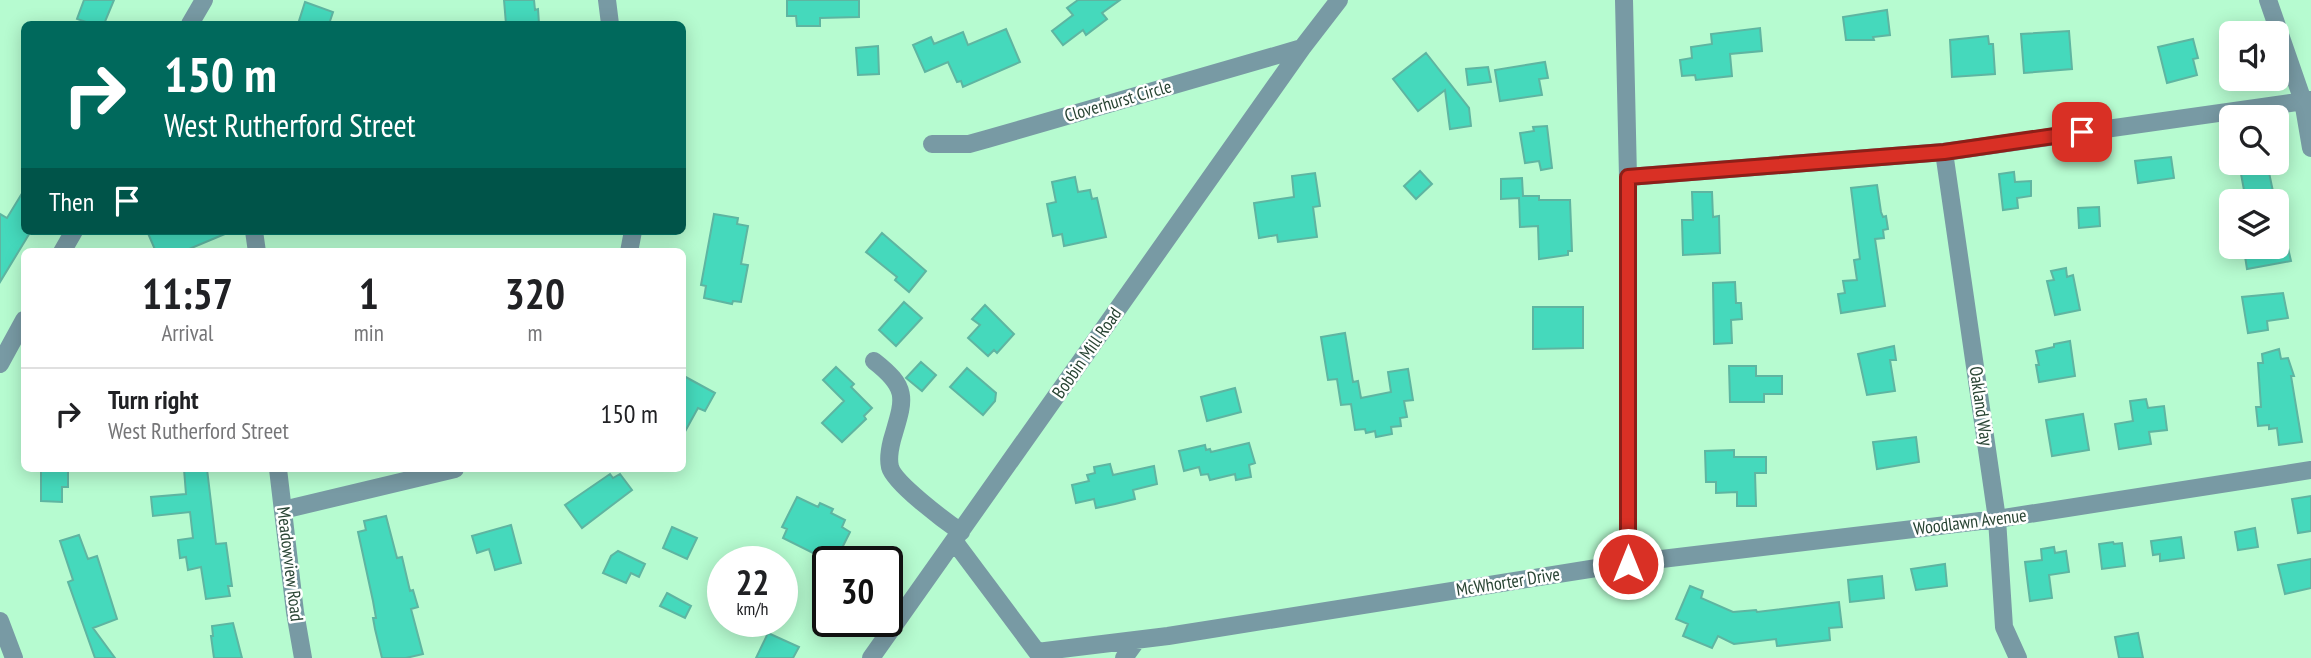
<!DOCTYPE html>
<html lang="en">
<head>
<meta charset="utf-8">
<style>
	:root { --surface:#fff; --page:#f6f6f6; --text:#202124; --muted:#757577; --line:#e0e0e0 }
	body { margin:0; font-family:"PT Sans Narrow",sans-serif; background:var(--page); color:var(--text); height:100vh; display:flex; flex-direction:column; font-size:26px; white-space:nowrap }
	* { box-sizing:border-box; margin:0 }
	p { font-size:23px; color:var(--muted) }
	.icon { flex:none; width:38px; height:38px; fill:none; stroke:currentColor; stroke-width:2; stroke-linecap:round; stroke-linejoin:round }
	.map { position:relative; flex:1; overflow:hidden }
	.drawer { position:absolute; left:21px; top:248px; width:665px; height:224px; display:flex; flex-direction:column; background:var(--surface); border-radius:10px; box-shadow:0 4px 18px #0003 }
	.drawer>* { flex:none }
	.banner { position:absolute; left:21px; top:21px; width:665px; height:214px; border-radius:10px; box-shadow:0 4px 18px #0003; background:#00695c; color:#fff; overflow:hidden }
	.controls { position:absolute; left:2219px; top:21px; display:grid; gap:14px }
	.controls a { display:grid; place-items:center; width:70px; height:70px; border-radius:10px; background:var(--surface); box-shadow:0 4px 18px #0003; font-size:35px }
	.speed { position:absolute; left:707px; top:546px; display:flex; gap:14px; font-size:35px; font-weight:700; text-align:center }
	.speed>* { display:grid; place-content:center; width:91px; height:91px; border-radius:50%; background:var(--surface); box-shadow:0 4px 18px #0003; line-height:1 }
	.speed small { font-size:18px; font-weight:400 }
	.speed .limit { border:4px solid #111; border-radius:10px; background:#fff; color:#111 }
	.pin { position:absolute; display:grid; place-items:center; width:60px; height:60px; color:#fff; margin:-30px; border-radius:14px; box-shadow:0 4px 10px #0006 }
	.me { position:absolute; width:77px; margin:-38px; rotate:0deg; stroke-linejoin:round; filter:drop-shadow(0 0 5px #0008) }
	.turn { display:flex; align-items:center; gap:24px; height:147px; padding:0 28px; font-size:32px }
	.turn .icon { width:91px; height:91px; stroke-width:2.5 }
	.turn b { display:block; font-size:49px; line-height:60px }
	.then { display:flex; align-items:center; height:66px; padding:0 28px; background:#0003; gap:14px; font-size:26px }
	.eta { display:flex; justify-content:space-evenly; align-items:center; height:119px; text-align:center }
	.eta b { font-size:42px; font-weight:800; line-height:49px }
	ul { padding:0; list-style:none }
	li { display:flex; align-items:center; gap:21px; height:91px; padding:0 28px; border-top:2px solid var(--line) }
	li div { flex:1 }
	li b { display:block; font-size:26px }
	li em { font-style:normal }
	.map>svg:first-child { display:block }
	.building { fill:#45d9bc; stroke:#5eb5a1; stroke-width:2 }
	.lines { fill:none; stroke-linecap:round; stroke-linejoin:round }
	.minor { stroke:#789aa4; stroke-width:18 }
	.route-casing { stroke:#8d1f18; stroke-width:18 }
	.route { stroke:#d93025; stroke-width:12 }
	.labels { text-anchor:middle; stroke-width:5; stroke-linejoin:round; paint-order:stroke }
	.street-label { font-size:18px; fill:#284433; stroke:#fff }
</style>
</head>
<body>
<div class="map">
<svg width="2311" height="658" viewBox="0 0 2311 658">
	<rect width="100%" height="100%" fill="#b6fbd0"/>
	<path class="building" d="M84 0H114L104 24H92L77 19Z
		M504 0H534L535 10 538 9 539 24H506Z
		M787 0H859V17L820 18V26H797L796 16H787Z
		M1078 0H1120L1102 13 1107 19 1086 35 1083 30 1063 45 1052 31 1073 15 1067 8Z
		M305 2 333 12 329 24H298Z
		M1887 10 1890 35 1873 37 1874 40H1846L1843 17Z
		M1760 28 1762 51 1730 54 1732 76 1696 80 1695 75 1682 76 1680 60 1692 58 1691 47 1712 44 1711 34Z
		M1006 29 1020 62 963 87 961 81 957 82 948 62 925 72 913 45 931 37 934 44 963 32 968 45Z
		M2069 31 2072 69 2024 73 2021 34Z
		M1988 36 1989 44H1993L1995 74 1952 77 1950 40Z
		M2193 39 2198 58 2193 59 2197 75 2167 83 2158 47Z
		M878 46 879 74 858 75 856 48Z
		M1426 53 1469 108 1471 126 1450 129 1445 90 1418 111 1393 79Z
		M1545 62 1548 78 1539 79 1542 95 1500 101 1495 70Z
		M1488 67 1491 82 1468 85 1466 69Z
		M1547 126 1552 168 1541 170 1539 161 1525 163 1520 133 1534 131 1533 127Z
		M2171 157 2174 178 2138 183 2135 161Z
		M2239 163H2267L2275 201H2246Z
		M1420 171 1432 184 1416 199 1404 186Z
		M2014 172 2015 182 2031 181V196L2017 198 2018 208 2003 210 1999 174Z
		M1315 173 1320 206 1313 207 1317 237 1278 242 1277 235 1259 238 1254 203 1294 197 1292 176Z
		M1075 177 1078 192 1090 190 1092 199 1097 198 1106 237 1064 246 1062 234 1053 236 1047 204 1056 202 1052 182Z
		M1522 178 1523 196H1539V200H1570L1572 251H1568V255L1539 259 1538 226 1520 227 1519 198 1501 199V179Z
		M1877 185 1881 212 1883 217 1886 216 1888 229 1883 230 1884 238 1875 239 1885 306 1841 313 1838 294 1845 293 1843 281 1857 280 1854 260 1860 259 1851 188Z
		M24 190V231H31L0 282V214L7 218Z
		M1692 192H1712L1713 217 1719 216 1720 253 1683 255 1682 220H1693Z
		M2099 207 2100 226 2079 228 2078 208Z
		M714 214 738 218 737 224 748 226 741 264 748 265 741 302 733 301 732 304 704 298 706 286 701 285Z
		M147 231H232L182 252H156Z
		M882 233 926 271 909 292 895 280 897 277 866 252Z
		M2257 247 2288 248 2291 261 2247 269 2244 250Z
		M2066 268 2067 277 2073 275 2080 310 2055 315 2047 281 2054 280 2051 271Z
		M1735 282 1736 303H1741L1742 319 1731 320 1732 343 1714 344 1713 283Z
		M2283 293 2288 318 2267 321 2268 330 2248 333 2242 297Z
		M904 302 922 318 896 346 879 330Z
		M985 305 1014 334 997 353 994 350 988 356 968 338 980 325 972 319Z
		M1533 307H1583V348L1533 349Z
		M1345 333 1353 382 1358 381 1361 398 1391 392 1388 372 1408 369 1413 400 1404 401 1407 417 1400 418 1401 426 1391 427 1392 434 1376 437 1375 431 1366 433 1365 429 1355 430 1351 404 1341 405 1337 379 1328 380 1321 337Z
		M2070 341 2075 376 2039 382 2036 365H2039L2036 351 2054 347V344Z
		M1894 346 1896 360H1890L1895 391 1867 395 1858 354Z
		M2279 349 2281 359 2288 358 2294 376H2291L2302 442 2279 445 2277 428 2269 429V425L2258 426 2256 407H2261L2258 363H2263L2262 354Z
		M921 362 936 375 922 391 906 378Z
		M1729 366H1756V376H1782V394H1764V402H1730Z
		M836 367 854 384 851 387 872 408 864 416 866 419 842 442 822 423 844 401 823 380Z
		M967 368 996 393 995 401 983 415 950 387Z
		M682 375 715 393 705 411 698 408 682 437Z
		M1235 388 1241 412 1207 421 1201 397Z
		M2146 399 2148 408 2164 406 2167 430 2149 432 2151 444 2119 449 2115 424 2133 421 2130 401Z
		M2083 414 2089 450 2052 456 2046 420Z
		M1916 437 1919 462 1877 469 1873 442Z
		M1249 443 1255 463 1249 465 1251 477 1236 480 1235 474 1210 480 1208 474 1201 475 1199 467 1184 471 1179 451 1205 445 1206 450 1210 449 1211 452Z
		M1734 450V457H1766V473H1755L1756 506H1737V492L1716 493V482H1706L1705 451Z
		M1110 464 1113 475 1154 466 1157 484 1133 490 1135 499 1115 504 1096 508 1094 499 1076 503 1072 485 1089 481 1087 475 1095 473 1094 467Z
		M41 469H68V487H62V502L41 501Z
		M184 469H207L216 544 226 543 232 586H228L230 596 206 599 201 567 188 570 186 557 180 558 178 540 193 538 190 512 153 516 151 497 186 494Z
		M610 474 613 478 620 474 632 490 582 528 565 505Z
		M2311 496V531L2298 533 2292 499Z
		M797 497 818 507 820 503 833 509 831 513 845 520 842 527 850 532 838 556 829 552 825 559 783 538 787 529 782 527Z
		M386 516 397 558 402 557 410 591 413 590 418 607 411 609 423 654 406 658H382L375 629 373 618H376L373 601 358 532 366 530 364 521Z
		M511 525 521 563 495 570 489 549 477 553 472 536Z
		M672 527 697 538 687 559 663 548Z
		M2255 528 2258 547 2238 550 2235 532Z
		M79 535 88 559 97 556 117 619 93 628 115 658H95L68 582 73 580 60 541Z
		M2181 537 2184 558 2160 561V554L2153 555 2151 541Z
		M2113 542 2114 544 2122 543 2125 566 2102 569 2099 544Z
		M2054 547 2055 553 2066 551 2069 572 2049 575 2052 598 2030 601 2025 562 2042 560 2041 549Z
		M618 551 645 564 639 577 631 573 626 583 603 573 611 556Z
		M2311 559V588L2285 594 2278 565Z
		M1945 564 1947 586 1916 590 1911 569Z
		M1882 576 1884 598 1850 602 1848 580Z
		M1690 586 1703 591 1701 598 1733 612 1756 610 1757 612 1839 602 1842 627 1829 628 1830 640 1777 646 1776 639 1734 644 1718 636 1712 648 1683 636 1688 624 1676 619Z
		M667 593 691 606 685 618 660 606Z
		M233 623 242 658H214L211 636H213L212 626Z
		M768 633 799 647 793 658H756Z
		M2138 633 2143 658H2119L2115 637Z"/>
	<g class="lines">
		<path class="minor" d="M607 0 610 24
			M1624 0 1628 177V563
			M2268 0 2303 101 2311 148
			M190 24 204 0
			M932 144H969L987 139 1302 48
			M1944 152 1997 519 2004 627 2018 658
			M1628 177 1944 152 2311 100
			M254 231 257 252
			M62 252 74 231
			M629 252 633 231
			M874 361C910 389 904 399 892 440 890 448 888 459 890 467 894 483 945 521 961 532
			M0 364 24 320
			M278 469 295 612 303 658
			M283 510 455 469
			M954 541 1037 652 1168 636 1628 563 1997 519 2311 470
			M0 621 14 658
			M871 658 1302 48 1339 0
			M1124 658 1137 640"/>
	</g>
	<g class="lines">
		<g class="route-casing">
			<path id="route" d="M1628 564V177L1944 152 2082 132"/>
		</g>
		<use href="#route" class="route"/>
	</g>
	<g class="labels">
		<g class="street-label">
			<text transform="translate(1118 101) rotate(-16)" y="6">Cloverhurst Circle</text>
			<text transform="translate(1087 353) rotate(-55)" y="6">Bobbin Mill Road</text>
			<text transform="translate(1981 406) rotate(82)" y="6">Oakland Way</text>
			<text transform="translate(1970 522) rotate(-7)" y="6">Woodlawn Avenue</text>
			<text transform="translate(290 564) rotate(83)" y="6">Meadowview Road</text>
			<text transform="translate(1508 582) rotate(-9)" y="6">McWhorter Drive</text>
		</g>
	</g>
</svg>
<div class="controls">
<a><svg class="icon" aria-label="sound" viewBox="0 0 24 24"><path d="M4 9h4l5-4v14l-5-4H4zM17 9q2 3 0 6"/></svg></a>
<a><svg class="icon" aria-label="search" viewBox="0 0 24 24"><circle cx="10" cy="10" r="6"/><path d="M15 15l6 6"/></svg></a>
<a><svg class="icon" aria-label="layers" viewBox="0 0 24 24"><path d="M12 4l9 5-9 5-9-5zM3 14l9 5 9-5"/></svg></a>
</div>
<div class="speed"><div>22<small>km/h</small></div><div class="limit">30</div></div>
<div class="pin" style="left:2082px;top:132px;background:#d93025"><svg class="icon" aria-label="arrive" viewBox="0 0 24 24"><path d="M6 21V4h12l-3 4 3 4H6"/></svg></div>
<svg class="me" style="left:1628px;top:564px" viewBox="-20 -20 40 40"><circle r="17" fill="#d93025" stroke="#fff" stroke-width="3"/><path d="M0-11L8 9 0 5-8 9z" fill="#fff"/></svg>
<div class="banner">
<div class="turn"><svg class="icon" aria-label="right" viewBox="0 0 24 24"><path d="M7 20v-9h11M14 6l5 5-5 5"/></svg><div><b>150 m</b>West Rutherford Street</div></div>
<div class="then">Then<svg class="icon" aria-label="arrive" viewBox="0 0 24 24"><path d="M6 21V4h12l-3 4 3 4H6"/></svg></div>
</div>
<section class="drawer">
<div class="eta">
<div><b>11:57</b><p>Arrival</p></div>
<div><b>1</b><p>min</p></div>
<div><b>320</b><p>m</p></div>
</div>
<ul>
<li><svg class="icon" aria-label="right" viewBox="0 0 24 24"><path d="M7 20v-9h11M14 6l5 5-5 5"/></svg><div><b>Turn right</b><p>West Rutherford Street</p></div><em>150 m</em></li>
</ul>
</section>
</div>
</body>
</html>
